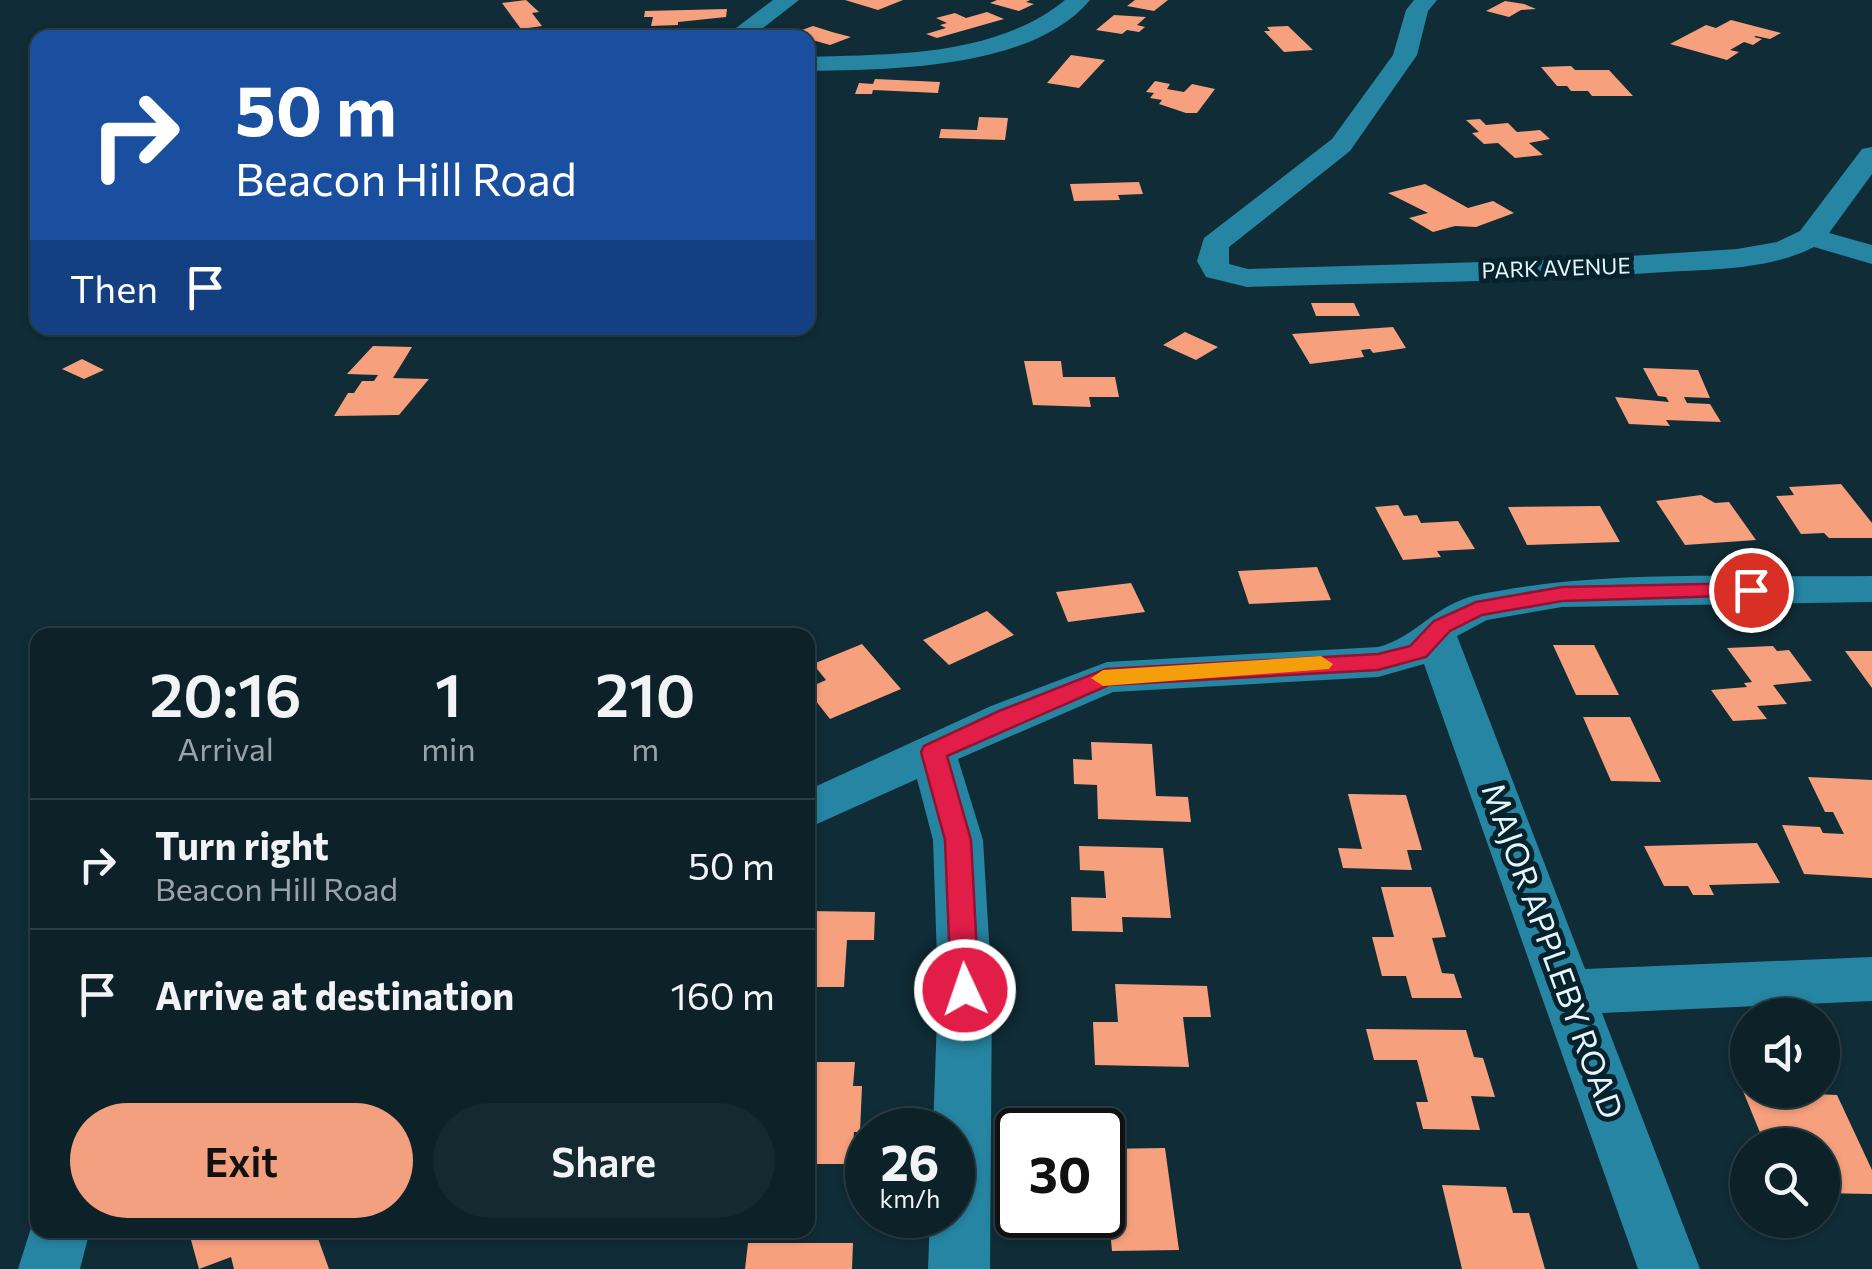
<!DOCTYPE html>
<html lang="en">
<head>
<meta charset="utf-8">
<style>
	:root { --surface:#0c2128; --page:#152930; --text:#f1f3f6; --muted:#9aa3a8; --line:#2c3e45; --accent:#f2a07f }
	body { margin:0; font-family:Commissioner,sans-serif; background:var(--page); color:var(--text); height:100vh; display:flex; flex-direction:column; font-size:38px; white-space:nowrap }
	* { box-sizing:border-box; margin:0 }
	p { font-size:32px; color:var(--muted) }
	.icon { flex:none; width:55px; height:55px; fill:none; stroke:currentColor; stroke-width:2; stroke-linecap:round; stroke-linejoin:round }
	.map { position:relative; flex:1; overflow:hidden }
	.sheet { position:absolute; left:30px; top:628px; width:785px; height:610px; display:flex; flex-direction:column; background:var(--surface); border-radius:20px; box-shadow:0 2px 8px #0004,0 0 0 2px var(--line) }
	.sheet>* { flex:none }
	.hud { position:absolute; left:30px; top:30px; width:785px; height:305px; border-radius:20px; box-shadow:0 2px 8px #0004,0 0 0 2px var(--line); background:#1a4fa0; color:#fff; overflow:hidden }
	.buttons { position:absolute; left:1730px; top:998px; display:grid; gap:20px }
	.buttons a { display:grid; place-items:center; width:110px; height:110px; border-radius:50%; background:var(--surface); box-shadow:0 2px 8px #0004,0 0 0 2px var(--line); font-size:50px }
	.speed { position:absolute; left:845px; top:1108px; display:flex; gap:20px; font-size:50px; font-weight:700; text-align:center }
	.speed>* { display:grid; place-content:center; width:130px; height:130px; border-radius:50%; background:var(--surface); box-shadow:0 2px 8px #0004,0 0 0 2px var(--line); line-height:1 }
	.speed small { font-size:25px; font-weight:400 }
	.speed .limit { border:5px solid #111; border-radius:15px; background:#fff; color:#111 }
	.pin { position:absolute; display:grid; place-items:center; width:85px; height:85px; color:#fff; margin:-42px; border:5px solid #fff; border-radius:50%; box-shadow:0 2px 10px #0007 }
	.me { position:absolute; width:110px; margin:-55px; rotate:357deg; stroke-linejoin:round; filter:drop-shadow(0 0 8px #0008) }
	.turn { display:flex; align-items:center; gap:35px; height:210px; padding:0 40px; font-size:45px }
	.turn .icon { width:130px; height:130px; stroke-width:2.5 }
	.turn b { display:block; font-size:70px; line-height:85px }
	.then { display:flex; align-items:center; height:95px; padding:0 40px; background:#0003; gap:20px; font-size:38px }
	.eta { display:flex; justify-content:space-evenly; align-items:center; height:170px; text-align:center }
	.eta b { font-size:60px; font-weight:600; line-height:70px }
	.button { display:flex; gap:20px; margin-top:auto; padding:20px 40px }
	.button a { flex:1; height:115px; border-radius:60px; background:var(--accent); color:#111; font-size:40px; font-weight:600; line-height:115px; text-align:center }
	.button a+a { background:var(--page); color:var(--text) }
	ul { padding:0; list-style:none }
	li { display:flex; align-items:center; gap:30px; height:130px; padding:0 40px; border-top:2px solid var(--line) }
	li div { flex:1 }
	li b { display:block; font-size:38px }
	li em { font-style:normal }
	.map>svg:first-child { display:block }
	.building { fill:#f7a07d }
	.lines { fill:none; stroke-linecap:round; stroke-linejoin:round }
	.street { fill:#2685a2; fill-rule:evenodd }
	.route { fill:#e11d48; stroke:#92132f; stroke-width:2.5 }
	.slow { fill:#f59e0b }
	.labels { text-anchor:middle; stroke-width:10; stroke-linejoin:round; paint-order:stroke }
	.far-street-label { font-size:22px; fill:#e5f5fb; stroke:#06222c }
	.near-street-label { font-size:32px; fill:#e5f5fb; stroke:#06222c }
</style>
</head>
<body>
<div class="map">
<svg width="1872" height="1269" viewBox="0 0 1872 1269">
	<rect width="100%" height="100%" fill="#102c36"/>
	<path class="building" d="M526 0 539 12 532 13 542 26 521 29 502 3Z
		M845 0H903L878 10Z
		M997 0H1030L1026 2 1034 4 1019 11 990 3Z
		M1135 0H1168L1154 11 1127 6Z
		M1505 1 1524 4 1536 9 1521 10 1509 17 1486 11Z
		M727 9 726 17 678 22V25L651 26 653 17H644L645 11Z
		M987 12 1004 19 937 38 926 34 946 28 940 25 947 23 936 18 955 13 966 18Z
		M1114 15 1146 17 1137 25 1145 27 1139 32 1127 30 1122 34 1096 30Z
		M1731 20 1781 33 1770 39 1756 36 1754 37 1762 39 1753 45 1744 42 1730 50 1739 52 1727 60 1670 44 1706 25 1716 28Z
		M813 26 832 32 851 37 830 45 791 34Z
		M1288 26 1313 50 1284 52 1264 31H1270L1267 27Z
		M1071 55 1105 60 1079 88 1047 83Z
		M1571 66 1575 70H1609L1633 96H1592L1588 91H1571L1567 86H1557L1541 67Z
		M875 79 940 82 938 93 873 90 872 94H855L859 83 873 84Z
		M1155 81 1170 84 1167 89 1184 92 1192 84 1215 89 1197 113H1186L1159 104 1162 100 1150 98 1154 93 1146 92Z
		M979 117 1008 118 1005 140 939 138 941 129 977 130Z
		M1480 119 1486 125 1508 123 1517 132 1540 130 1550 139 1529 143 1543 155 1515 158 1498 143 1484 144 1472 133 1479 132 1466 120Z
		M1139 182 1143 194 1118 195 1120 200 1074 201 1070 184Z
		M1425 184 1468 208 1493 201 1514 213 1476 227 1455 226 1433 232 1409 218 1428 213 1388 193Z
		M1311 303H1354L1360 316H1316Z
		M1393 327 1406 348 1373 353 1370 349 1361 350 1364 357 1310 364 1292 334Z
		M1185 332 1218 347 1196 360 1163 345Z
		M373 346 412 347 393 378 429 379 399 415 334 416 348 393H354L362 381H374L378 375 347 374Z
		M82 359 104 370 84 379 62 369Z
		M1024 361H1061L1063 377H1115L1119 397H1089L1091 407 1033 405Z
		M1643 368 1698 370 1710 398 1684 397 1687 403 1710 404 1721 422 1666 420 1670 426 1629 424 1615 397 1669 402 1666 397 1658 396Z
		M1841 484 1872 523V538H1829L1824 533 1801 534 1776 496 1794 495 1789 487Z
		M1701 495 1715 503 1729 502 1756 540 1685 545 1656 501Z
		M1398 505 1404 516 1417 515 1421 523 1458 521 1475 549 1437 551 1441 557 1403 560 1375 507Z
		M1600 506 1620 542 1527 545 1508 507Z
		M1317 567 1331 600 1249 604 1238 571Z
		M1131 583 1145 612 1068 622 1056 592Z
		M987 611 1014 635 949 665 923 640Z
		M862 644 901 689 830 719 808 691V688L826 680 813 664Z
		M1553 645H1594L1619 695H1576Z
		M1773 646 1777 651 1789 650 1812 681 1773 685 1787 704 1757 706 1767 719 1733 721 1711 690 1747 687 1744 683 1752 682 1727 648Z
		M1845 651H1872V688Z
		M1583 717H1630L1661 782 1611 781Z
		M1091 742 1152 744 1156 796 1188 797 1191 822 1098 819 1097 785 1074 784 1073 759 1092 760Z
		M1808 777 1872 780V878L1804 874 1782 825 1820 827 1823 833 1844 834 1833 812H1825Z
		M1348 794 1406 795 1422 850H1407L1412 870 1343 868 1338 848 1362 849Z
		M1757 843 1780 883 1709 885 1714 895H1693L1688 886H1664L1644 846Z
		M1079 846 1163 848 1171 918 1122 917 1123 932 1072 931 1071 897 1106 898 1104 871 1080 870Z
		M1381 887H1431L1446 937 1432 938 1442 973 1454 974 1462 998H1412L1406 976H1382L1372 937H1394Z
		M808 911 875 912 874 940H847L844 987H808Z
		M1115 984 1207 986 1211 1017H1183L1189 1067 1095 1065 1093 1022H1118Z
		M1366 1029 1466 1030 1474 1057 1483 1058 1495 1097 1471 1096 1480 1130 1423 1129 1416 1102H1428L1417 1060H1374Z
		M808 1062H855L853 1086H862L860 1132H854L852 1164H808Z
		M1743 1091 1837 1095 1872 1170V1194L1822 1193V1145L1763 1140Z
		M1165 1148 1179 1250 1112 1251 1102 1149Z
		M1442 1185 1506 1187 1513 1213H1529L1545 1269H1462Z
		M210 1230H315L329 1269H234L231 1257 199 1269 191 1240Z
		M748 1243H853L852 1269H745Z"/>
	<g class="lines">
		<path class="street" d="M773 0H799L750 38H723Z
			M1065 0H1090C1033 69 890 70 808 71V57C894 54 995 57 1065 0Z
			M1414 0H1437L1428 11 1417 55 1350 151 1229 247V264L1248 269 1584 259 1737 249 1777 242 1800 231 1862 149 1872 147V174L1829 233 1872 245V264L1814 247C1765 272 1704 269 1650 273 1516 282 1381 283 1247 287L1206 277 1197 261 1204 238 1332 139 1393 55 1406 10Z
			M1872 576V602L1562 607 1487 620 1457 636 1585 969 1872 957V1001L1602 1013 1700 1269H1638L1424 664 1378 677 1113 692 958 759 983 840 992 990 990 1269H928L930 1215H952V1130H933L938 990 933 840 917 779 808 828V790L991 706 1107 662 1378 647C1417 637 1433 605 1477 595 1605 568 1742 578 1872 576Z
			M37 1209 38 1230H90L80 1269H18Z"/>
	</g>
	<path class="route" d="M1751 583 1762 590 1759 595 1562 601 1482 615 1450 631 1426 657 1378 670 1109 685 947 756 971 840 979 990 975 998 965 1002 955 998 951 990 945 840 921 752 924 746 999 711 1106 669 1378 654 1410 646 1434 621 1476 602 1562 587Z"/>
	<path class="slow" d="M1321 656 1333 664 1329 669 1103 686 1091 678 1103 670Z"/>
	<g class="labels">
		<g class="far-street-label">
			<text transform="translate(1556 268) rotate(-2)" y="8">PARK AVENUE</text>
		</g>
		<g class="near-street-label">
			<text transform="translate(1552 951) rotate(70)" y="11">MAJOR APPLEBY ROAD</text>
		</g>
	</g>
</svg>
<div class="buttons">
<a><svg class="icon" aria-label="sound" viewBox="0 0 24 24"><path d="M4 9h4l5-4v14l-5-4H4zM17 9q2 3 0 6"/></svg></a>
<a><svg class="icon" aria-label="search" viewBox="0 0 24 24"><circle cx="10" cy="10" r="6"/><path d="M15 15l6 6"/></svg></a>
</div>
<div class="speed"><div>26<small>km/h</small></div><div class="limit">30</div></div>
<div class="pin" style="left:1751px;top:590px;background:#d93025"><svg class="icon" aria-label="arrive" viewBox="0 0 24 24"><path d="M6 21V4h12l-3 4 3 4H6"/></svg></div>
<svg class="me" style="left:965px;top:990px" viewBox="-20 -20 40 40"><circle r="17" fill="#e11d48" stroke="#fff" stroke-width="3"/><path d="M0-11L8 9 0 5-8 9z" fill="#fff"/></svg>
<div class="hud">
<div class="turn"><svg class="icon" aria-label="right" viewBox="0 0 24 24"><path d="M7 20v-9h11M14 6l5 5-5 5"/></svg><div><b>50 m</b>Beacon Hill Road</div></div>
<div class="then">Then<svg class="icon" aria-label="arrive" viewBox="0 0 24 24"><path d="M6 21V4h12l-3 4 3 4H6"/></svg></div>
</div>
<section class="sheet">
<div class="eta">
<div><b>20:16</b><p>Arrival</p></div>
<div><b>1</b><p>min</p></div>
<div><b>210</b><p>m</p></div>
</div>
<ul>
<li><svg class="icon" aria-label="right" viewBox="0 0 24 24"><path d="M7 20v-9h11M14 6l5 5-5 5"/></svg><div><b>Turn right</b><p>Beacon Hill Road</p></div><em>50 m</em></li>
<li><svg class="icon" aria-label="arrive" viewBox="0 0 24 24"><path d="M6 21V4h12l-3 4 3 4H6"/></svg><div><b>Arrive at destination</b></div><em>160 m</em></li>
</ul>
<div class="button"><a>Exit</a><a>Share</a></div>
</section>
</div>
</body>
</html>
